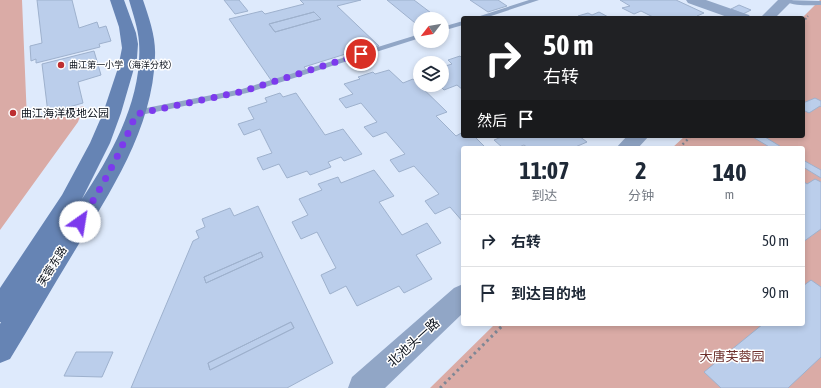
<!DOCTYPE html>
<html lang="zh">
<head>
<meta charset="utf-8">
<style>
	:root { --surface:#fff; --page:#f6f6f7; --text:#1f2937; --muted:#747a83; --line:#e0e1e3 }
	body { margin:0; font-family:"Asap Condensed","Noto Sans SC",sans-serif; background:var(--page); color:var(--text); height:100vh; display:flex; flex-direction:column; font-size:15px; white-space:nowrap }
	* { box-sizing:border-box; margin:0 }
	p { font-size:13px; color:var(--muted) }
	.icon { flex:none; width:22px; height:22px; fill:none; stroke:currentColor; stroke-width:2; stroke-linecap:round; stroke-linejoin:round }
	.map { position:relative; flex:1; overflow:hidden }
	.details { position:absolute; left:461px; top:146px; width:344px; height:180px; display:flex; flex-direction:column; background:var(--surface); border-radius:4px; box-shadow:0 2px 6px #0003 }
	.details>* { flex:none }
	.banner { position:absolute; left:461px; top:16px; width:344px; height:122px; border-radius:4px; box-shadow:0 2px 6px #0003; background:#202124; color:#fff; overflow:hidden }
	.needle { width:26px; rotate:239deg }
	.tools { position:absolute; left:413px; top:12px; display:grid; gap:8px }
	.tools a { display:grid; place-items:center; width:36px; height:36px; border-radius:50%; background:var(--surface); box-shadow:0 2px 6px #0003; font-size:20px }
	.pin { position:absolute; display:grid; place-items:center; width:34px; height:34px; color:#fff; margin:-17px; border:2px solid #fff; border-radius:50%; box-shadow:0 1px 4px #0007 }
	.me { position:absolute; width:44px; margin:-22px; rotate:32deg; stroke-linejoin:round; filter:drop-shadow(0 0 3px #0008) }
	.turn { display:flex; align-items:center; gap:14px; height:84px; padding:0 16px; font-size:18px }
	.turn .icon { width:52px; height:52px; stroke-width:2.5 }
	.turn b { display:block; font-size:28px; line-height:34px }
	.then { display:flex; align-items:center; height:38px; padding:0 16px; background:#0003; gap:8px; font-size:15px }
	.eta { display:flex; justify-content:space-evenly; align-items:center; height:68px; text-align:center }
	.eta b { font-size:24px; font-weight:700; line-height:28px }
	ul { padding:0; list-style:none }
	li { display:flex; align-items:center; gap:12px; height:52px; padding:0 16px; border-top:1px solid var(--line) }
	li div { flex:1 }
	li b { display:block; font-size:15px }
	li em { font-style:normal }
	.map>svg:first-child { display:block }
	.green { fill:#daaba6 }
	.building { fill:#bbceeb; stroke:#9eb1cd; fill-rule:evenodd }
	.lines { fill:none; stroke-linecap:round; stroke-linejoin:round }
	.path-far2 { stroke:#7e8795; stroke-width:2; stroke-dasharray:1.5 2; stroke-linecap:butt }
	.path-far1 { stroke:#7e8795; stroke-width:2.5; stroke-dasharray:2 3; stroke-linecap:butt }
	.path { stroke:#7e8795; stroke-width:3; stroke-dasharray:2.5 3.5; stroke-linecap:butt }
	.service { fill:#91a6c6; fill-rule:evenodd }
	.minor { fill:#91a6c6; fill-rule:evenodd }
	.tertiary { fill:#91a6c6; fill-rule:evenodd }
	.secondary { fill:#6684b4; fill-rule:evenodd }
	.route { stroke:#7c3aed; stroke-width:7; stroke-dasharray:0 12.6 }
	.poi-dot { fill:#bd2e30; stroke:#fff; stroke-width:1.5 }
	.labels { text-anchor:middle; stroke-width:3; stroke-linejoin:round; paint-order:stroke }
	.far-poi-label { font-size:9px; fill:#090f19; stroke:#fff; text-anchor:start }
	.poi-label { font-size:11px; fill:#090f19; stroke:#fff; text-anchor:start }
	.street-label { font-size:11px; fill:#090f19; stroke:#fff }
	.near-street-label { font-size:13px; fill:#090f19; stroke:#fff }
	.near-park-label { font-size:13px; fill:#6d302c; stroke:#fff }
</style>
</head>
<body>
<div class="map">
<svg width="821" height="388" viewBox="0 0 821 388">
	<rect width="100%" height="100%" fill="#deeafc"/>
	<path class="green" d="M0 0H22L27 120 84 106 78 122 0 230Z
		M820 0H821V388H430L495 324H803V148H672L685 136H803L802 18Z"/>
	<path class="building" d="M37 0H72L79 28 97 22 99 28 106 26 111 41 99 44 100 47 36 63V59L31 61 30 46 42 43Z
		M224 0H239L248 11 235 14Z
		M300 0H361L337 6 379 46 354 53 352 52 304 67 308 72 273 83 229 19 262 11 265 14 304 4ZM314 12 321 19 275 32 269 24Z
		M387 0H414L439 19H420V27Z
		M470 0H498L507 6 488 12Z
		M620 0H676L704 13 697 16 701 18H651L653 17 641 11 634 14 622 8 630 6Z
		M739 5 751 10 743 14 731 9Z
		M314 12 321 19 275 32 269 24Z
		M599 12 610 18H581L578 16 588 13 592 15Z
		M94 51 101 75 78 82 83 103 48 113 42 64Z
		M460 56 463 59V90L457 85 444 90 439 85H442V79L448 77 442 72V67L452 64 448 60Z
		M389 70 403 83 413 79 447 112 436 116 456 136 463 132V136H474L486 148H463V222L450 207 435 214 425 201 439 194 414 166 399 172 390 160 405 154 386 132 373 137 364 127 377 122 361 103 346 108 339 99 353 94 344 84 360 79 358 77 373 72 375 74Z
		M280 93 283 97 296 93 325 135 343 129 362 154 344 161 341 157 328 162 331 167 310 175 307 171 287 178 279 164 263 170 257 158 272 153 260 129 244 135 238 124 254 119 248 108 267 102 265 98Z
		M815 98 821 101V107L820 106 809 113 803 110V103Z
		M504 136H579L587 142 573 148H528L524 145 517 148H503L494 140Z
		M751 136H768L765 137 783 148H771Z
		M803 160 821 170V178L803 167Z
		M374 170 394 196 379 202 402 235 427 223 441 243 416 255 432 279 404 293 399 286 357 306 346 286 330 294 321 275 336 268 317 232 301 239 292 222 308 215 299 199 322 190 318 184 338 177 341 183Z
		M815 179 821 182V229L803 242V181L807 184Z
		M258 206 333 363 287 388H131L193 241 199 238 196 231 205 227 202 219 230 208 234 216ZM261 252 263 257 206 283 204 277ZM291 322 294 328 210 370 208 363Z
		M261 252 263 257 206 283 204 277Z
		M811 280 821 287V357L788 388H721L704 372 763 324H803V286Z
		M291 322 294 328 210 370 208 363Z
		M76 352H113L102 377 64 376Z"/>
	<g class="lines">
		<path class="path-far2" d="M803 22 808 16"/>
		<path class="path-far1" d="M679 148 691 136"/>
		<path class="path" d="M440 388 504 324"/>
		<path class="service" d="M529 0H539L485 18H474Z
			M783 0 821 1V5C810 5 792 7 783 0Z
			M463 21V25L442 31V27Z
			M420 34V38L247 93 136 116 131 113 136 110 242 89Z"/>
		<path class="minor" d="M686 0H706L749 15 751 18H730L688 3Z"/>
		<path class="tertiary" d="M778 0H793L775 18H760Z
			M627 136H649L638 148H616Z
			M463 284V313L385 388H348L352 377 454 288Z"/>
		<path class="secondary" d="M110 0H124L136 33 138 44 137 58 121 113 110 143 82 199C112 154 143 98 139 42 138 28 133 14 129 0H143C149 18 156 37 155 56 153 129 110 192 74 252 52 288 32 323 10 359L0 363V324L1 322H0V288L62 195 90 143 103 113 118 68 122 48 119 27Z"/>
	</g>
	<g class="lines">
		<path class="route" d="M80 222C102 187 121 152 136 114L244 91 361 54"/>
	</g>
	<g class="poi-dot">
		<circle cx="61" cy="65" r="4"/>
		<circle cx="13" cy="113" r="4"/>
	</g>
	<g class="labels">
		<g class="far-poi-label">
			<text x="69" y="68">曲江第一小学（海洋分校）</text>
		</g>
		<g class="poi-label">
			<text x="21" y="117">曲江海洋极地公园</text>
		</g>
		<g class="street-label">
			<text transform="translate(52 266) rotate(-58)" y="4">芙蓉东路</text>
		</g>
		<g class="near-street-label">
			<text transform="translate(413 342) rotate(-42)" y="5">北池头一路</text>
		</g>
		<g class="near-park-label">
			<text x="732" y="361">大唐芙蓉园</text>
		</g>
	</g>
</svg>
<div class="tools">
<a><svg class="needle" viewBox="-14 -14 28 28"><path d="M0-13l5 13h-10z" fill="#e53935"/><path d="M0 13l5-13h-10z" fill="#747a83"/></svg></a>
<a><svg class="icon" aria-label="layers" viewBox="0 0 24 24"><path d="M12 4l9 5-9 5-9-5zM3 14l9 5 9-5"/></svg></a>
</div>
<div class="pin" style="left:361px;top:54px;background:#d93025"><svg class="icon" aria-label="arrive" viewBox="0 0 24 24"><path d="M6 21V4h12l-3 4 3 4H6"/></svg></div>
<svg class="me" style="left:80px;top:222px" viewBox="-20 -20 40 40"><circle r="19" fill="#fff"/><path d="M0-13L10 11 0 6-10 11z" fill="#7c3aed"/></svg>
<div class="banner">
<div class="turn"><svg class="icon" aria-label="right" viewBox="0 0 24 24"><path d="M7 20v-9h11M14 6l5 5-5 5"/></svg><div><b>50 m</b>右转</div></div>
<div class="then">然后<svg class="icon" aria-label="arrive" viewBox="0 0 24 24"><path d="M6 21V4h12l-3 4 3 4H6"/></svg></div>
</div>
<section class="details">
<div class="eta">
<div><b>11:07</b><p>到达</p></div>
<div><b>2</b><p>分钟</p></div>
<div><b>140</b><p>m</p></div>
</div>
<ul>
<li><svg class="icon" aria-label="right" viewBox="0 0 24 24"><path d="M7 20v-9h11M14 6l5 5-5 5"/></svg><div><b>右转</b></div><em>50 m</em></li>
<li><svg class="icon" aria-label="arrive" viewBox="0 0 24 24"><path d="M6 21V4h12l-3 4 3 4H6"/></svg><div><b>到达目的地</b></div><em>90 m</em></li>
</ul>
</section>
</div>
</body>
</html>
